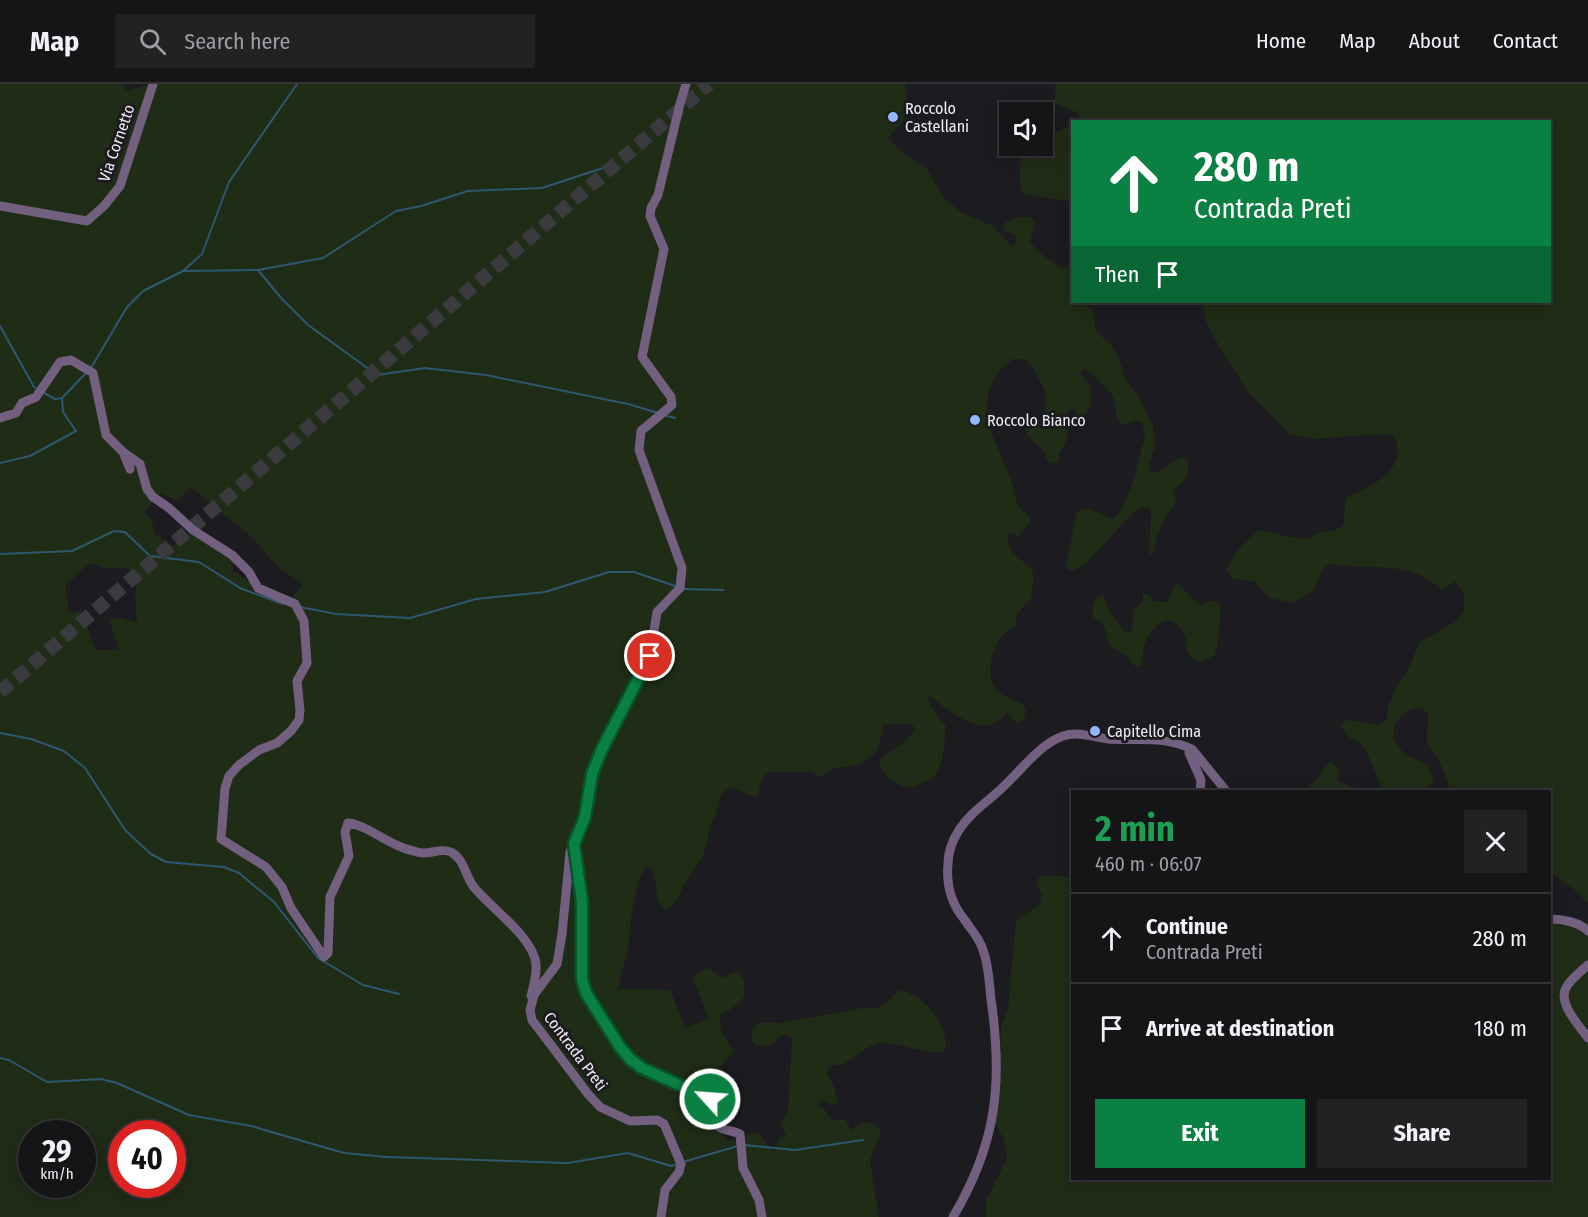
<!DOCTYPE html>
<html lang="en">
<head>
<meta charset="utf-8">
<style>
	:root { --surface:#151518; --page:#222225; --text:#f1f3f6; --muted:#9d9fa2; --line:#343437; --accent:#0b8043 }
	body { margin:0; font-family:"Fira Sans Condensed",sans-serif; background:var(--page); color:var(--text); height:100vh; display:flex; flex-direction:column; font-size:22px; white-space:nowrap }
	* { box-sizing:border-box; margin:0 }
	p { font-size:20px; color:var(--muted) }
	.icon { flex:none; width:33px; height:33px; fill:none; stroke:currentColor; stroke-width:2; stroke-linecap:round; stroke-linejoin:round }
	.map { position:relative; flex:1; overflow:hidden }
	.drawer { position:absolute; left:1071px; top:706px; width:480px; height:390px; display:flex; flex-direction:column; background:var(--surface); border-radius:0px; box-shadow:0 3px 15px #0003,0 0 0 2px var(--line) }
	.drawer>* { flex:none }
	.banner { position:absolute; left:1071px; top:36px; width:480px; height:183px; border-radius:0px; box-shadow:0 3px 15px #0003,0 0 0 2px var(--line); background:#0b8043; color:#fff; overflow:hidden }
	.controls { position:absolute; left:999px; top:18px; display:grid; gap:12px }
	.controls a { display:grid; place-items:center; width:54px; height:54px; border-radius:0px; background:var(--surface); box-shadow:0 3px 15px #0003,0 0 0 2px var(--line); font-size:30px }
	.speed { position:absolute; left:18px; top:1036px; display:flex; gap:12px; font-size:30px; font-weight:700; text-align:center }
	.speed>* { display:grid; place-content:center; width:78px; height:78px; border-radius:50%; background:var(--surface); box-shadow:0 3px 15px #0003,0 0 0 2px var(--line); line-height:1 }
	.speed small { font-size:15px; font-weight:400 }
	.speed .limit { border:9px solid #d22; background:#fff; color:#111 }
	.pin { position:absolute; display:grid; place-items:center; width:51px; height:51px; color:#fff; margin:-26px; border:3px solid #fff; border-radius:50%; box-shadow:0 2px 6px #0007 }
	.me { position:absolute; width:66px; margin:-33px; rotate:296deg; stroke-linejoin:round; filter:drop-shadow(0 0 4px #0008) }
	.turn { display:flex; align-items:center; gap:21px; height:126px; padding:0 24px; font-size:27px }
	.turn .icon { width:78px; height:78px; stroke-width:2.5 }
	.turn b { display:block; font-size:42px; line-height:51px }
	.then { display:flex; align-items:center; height:57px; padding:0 24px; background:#0003; gap:12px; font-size:22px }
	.round { display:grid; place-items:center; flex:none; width:63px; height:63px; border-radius:0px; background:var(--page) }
	.overview { display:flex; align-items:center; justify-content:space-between; height:102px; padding:0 24px }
	h1 { font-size:36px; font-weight:700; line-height:45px; color:#1e9e55 }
	.button { display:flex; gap:12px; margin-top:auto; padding:12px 24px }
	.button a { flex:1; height:69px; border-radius:0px; background:var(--accent); color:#fff; font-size:24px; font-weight:700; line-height:69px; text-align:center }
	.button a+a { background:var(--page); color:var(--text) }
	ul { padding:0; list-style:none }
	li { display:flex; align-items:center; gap:18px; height:90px; padding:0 24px; border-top:2px solid var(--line) }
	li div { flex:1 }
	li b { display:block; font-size:22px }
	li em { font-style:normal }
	header { display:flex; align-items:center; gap:36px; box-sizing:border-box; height:84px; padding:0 30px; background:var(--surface); border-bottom:2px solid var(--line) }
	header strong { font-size:28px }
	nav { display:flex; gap:33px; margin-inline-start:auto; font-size:21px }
	.search { width:420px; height:54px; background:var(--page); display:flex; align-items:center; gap:15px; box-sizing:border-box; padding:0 21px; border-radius:0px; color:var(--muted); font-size:22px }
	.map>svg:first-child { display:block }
	.green { fill:#1f2c16; fill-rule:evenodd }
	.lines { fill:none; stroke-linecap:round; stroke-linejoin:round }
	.stream { stroke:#2e5872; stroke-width:2 }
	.highway-tunnel { stroke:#3b3b3f; stroke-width:14; stroke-dasharray:14 7; stroke-linecap:butt }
	.minor { stroke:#735f7f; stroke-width:9 }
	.route-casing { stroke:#07532c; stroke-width:15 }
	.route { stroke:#0b8043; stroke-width:10 }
	.poi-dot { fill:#92b7fd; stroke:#1c1c20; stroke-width:2 }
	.labels { text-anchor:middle; stroke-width:6; stroke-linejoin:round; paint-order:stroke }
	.poi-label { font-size:16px; fill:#ededf0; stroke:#1c1c20; text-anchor:start }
	.street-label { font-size:16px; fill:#ededf0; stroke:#1c1c20 }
</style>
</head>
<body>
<header>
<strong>Map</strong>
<div class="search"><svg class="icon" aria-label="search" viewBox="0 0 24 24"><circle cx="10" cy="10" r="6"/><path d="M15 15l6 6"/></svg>Search here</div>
<nav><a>Home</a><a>Map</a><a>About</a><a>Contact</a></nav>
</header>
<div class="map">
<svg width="1588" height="1133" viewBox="0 0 1588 1133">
	<rect width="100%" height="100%" fill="#1c1c20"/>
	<path class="green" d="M0 0H123L127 7 151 0H905L909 30 888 54 902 68 926 84 944 114 963 129 993 142 1012 163 1017 158 1016 151 1003 146 1005 139 1017 133H1031L1035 138 1030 158 1039 168 1061 184 1072 182V218H1084L1093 227 1096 247 1112 262 1119 274 1125 295 1138 312 1153 342 1155 363 1148 384 1153 389C1165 386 1172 376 1183 373L1188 378C1188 393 1186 397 1173 406L1176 419C1163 433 1157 448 1154 468L1149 472 1151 431 1149 424 1142 423 1136 426 1084 481 1072 487 1066 484 1076 429C1088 418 1099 432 1113 435 1133 417 1137 377 1145 352L1142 338 1136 337 1122 341C1113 330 1117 325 1113 313 1110 306 1093 290 1086 285L1080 289C1083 293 1087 297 1089 301 1094 312 1089 331 1079 337L1074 324 1068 327 1067 355 1060 368 1059 375 1054 380 1048 377 1042 365 1027 351 1026 343 1030 338 1044 339C1046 313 1049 311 1035 288 1029 278 1026 274 1013 275 1006 281 998 287 994 295 975 330 999 362 1011 396 1018 413 1011 418 1029 432V440L1018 452 1008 449 1009 462 1017 473 1030 483 1034 492 1031 514 1017 530 1015 542C1008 546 1002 551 998 558 990 570 986 597 998 607 1006 616 1017 614 1026 624L1024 635 1017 640 1007 628C984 660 950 626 928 611 928 623 938 633 946 641 944 657 945 686 930 695 924 699 918 700 912 704 895 701 884 695 879 677 891 663 907 662 915 644L911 640H883C882 647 881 657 878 663 865 691 840 674 822 693L811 688H769L762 695 757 714 730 703 721 711 716 730 709 744 708 758 702 774 683 802 679 814 670 824 665 826C649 811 663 791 646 782 632 805 631 842 627 869 624 881 620 893 618 905L670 906 685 944 708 935 693 893 705 884 712 886 722 894 737 887 744 896V913L733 924 720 931C719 947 725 955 734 967L720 983C731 994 732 1002 729 1017L717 1027C715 1041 719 1047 728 1057 739 1056 747 1049 758 1049L774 1069 779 1054 786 1052 781 1040 788 1027 792 954 786 950 780 952C774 961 766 964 755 961L752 954V947L757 941 764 938 779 939 863 924H877L884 921 899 906C922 908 951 943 945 967 924 973 902 957 880 959 866 961 855 975 843 980 839 981 833 981 829 983L827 990 834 1003 838 1016 834 1022 821 1016 818 1022 824 1025 832 1036H846L851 1046 862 1039H873L881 1046C879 1060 871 1067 870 1078L879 1133H0ZM191 403 254 455 278 483 302 500 287 520 233 487V475L190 449 174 462 156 451 150 433 144 428 161 409 176 417ZM89 480 98 481 103 484H126L137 495 135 511 137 539 121 534 109 535 119 566H95L82 527 69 528 65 502ZM32 1050H82V1101H32ZM122 1050H172V1101H122Z
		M1056 0H1588V819L1574 805 1552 790 1550 784V708H1451L1439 676 1427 659 1428 629 1420 623 1407 627 1395 639 1393 654 1404 670 1428 681 1434 698 1424 708H1388L1381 702 1367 669 1361 660 1349 653 1341 642 1345 636 1380 641 1387 635 1388 623 1396 604 1411 580 1419 559 1456 537 1464 527V511L1456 497 1442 506C1408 474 1370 487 1330 480L1322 486 1313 507 1293 519 1270 514 1254 497 1232 495 1227 486C1235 468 1244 457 1260 446L1295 454 1309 455 1318 449 1333 447 1343 442 1346 414C1371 402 1409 387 1394 352L1381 350 1312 355 1289 350 1247 307 1212 250 1206 236 1202 218H1550V38L1077 37 1079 30 1054 18Z
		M1072 40V118L1022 109 1020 100 1019 62H1042L1043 51 1049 52Z
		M1176 499C1187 505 1191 518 1203 521L1209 517H1216L1221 522 1218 558 1215 571 1202 578C1197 577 1193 576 1190 572 1184 565 1188 556 1184 549 1179 539 1167 531 1158 541 1154 545 1148 551 1146 556 1141 565 1145 575 1140 583L1133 581 1128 573 1110 562 1103 539 1093 533C1091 522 1092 515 1103 511L1111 530 1124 547 1131 548 1133 541V527L1143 516V509L1150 511 1153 517 1167 518Z
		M1331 677 1340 687 1337 697C1349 703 1359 703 1370 708H1301C1315 701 1320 688 1331 677Z
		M1040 792H1061L1072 795V1012L1070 1022 1072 1028V1095H1550V834L1588 839V1133H986V1117L1007 1074 1003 1053 994 1039 999 1014 1001 943 1008 924 1016 837 1040 820 1042 811 1036 798Z"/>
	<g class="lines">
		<path class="stream" d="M258 186 282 215 308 241 377 291 425 284 486 291 628 320 658 329
			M184 187 258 186 323 174 396 127 421 122 468 107 542 104 609 82
			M0 242 34 303 39 306
			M91 284 127 223 143 207 183 187 202 170 229 98 297 0
			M44 309 55 315 62 314
			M664 331 675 334
			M0 379 30 372 76 347 63 328 62 314 87 288
			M0 470 72 467 114 447 125 448 150 472 199 478 240 504 283 520
			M683 505 723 506
			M300 523 336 530 410 534 476 515 545 508 609 488H634L678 503
			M0 649 31 655 64 667 85 684 125 746 151 770 166 778 224 783 239 789 274 818 318 874 363 901 399 910
			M0 974 9 976 47 998 101 995 117 999 189 1031 251 1042 344 1069 387 1073 568 1079 628 1069 671 1082 678 1080
			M744 1061 795 1066 863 1056
			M683 1078 738 1062"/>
		<path class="highway-tunnel" d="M0 608 709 0"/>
		<path class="minor" d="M0 122 87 137 104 122 120 102 153 0
			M0 334 16 329 22 319 36 313 60 278 71 276 93 289 106 351 123 368 130 385
			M123 368 140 380 147 405 153 413 169 424 193 446 232 471 249 488 258 504 295 520 304 537 307 579 297 597 300 626 299 636 291 647 277 659 259 666 239 681 229 692 225 704 221 755 266 783 282 803 291 824 324 873 328 869 330 813 349 772 345 748 348 739C368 741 388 761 410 766 414 767 420 769 424 769 433 769 442 764 451 768 464 775 465 791 473 802 490 824 533 852 536 880 537 891 534 901 531 912
			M1189 669 1201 696 1200 708
			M574 760 582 817V895L587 909 620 963 630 975 642 984 710 1015C714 1022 711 1027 713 1034 717 1048 730 1045 740 1050L743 1084 759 1116 762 1133
			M1550 835C1562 835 1579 838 1588 847
			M1588 881C1581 887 1572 894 1567 902 1556 918 1579 941 1588 954
			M661 1133 665 1106 679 1088 681 1080 664 1040 657 1036 630 1037 600 1023 588 1010 532 936 530 926 534 911 557 880 562 850 570 768 585 733 592 690 602 665 650 572 657 528 680 504 682 484 639 366 641 347 672 321 671 313 642 273 664 165 650 132 651 124 658 111 680 20 686 0
			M953 1133C997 1059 1003 999 991 915 989 898 989 882 983 866 979 853 971 846 964 835 951 819 946 801 948 780 948 768 952 757 959 746 970 729 986 719 1001 705 1020 688 1038 661 1063 652 1077 647 1093 653 1108 655 1141 657 1160 651 1192 665L1227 708"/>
	</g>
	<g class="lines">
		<g class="route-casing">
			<path id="route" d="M650 572 602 665 592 690 585 733 574 760 582 817V895L586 909 620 963 630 975 642 984 710 1015"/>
		</g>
		<use href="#route" class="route"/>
	</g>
	<g class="poi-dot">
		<circle cx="893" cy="33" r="6"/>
		<circle cx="975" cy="336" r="6"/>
		<circle cx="1095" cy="647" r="6"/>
	</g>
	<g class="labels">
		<g class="poi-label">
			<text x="905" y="30">Roccolo<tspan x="905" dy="18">Castellani</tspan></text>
			<text x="987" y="342">Roccolo Bianco</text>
			<text x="1107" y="653">Capitello Cima</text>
		</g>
		<g class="street-label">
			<text transform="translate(116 59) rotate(-71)" y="6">Via Cornetto</text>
			<text transform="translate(576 967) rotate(53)" y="6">Contrada Preti</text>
		</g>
	</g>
</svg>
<div class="controls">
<a><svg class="icon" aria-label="sound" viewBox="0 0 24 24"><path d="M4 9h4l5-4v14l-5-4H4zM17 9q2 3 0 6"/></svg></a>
</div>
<div class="speed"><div>29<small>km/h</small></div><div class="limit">40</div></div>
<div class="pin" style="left:650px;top:572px;background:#d93025"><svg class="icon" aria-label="arrive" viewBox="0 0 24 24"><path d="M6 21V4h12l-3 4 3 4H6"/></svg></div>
<svg class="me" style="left:710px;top:1015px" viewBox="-20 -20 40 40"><circle r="17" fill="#0b8043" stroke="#fff" stroke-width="3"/><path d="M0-11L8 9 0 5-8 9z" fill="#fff"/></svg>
<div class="banner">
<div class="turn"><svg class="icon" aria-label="ahead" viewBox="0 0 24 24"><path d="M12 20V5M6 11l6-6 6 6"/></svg><div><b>280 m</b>Contrada Preti</div></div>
<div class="then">Then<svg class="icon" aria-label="arrive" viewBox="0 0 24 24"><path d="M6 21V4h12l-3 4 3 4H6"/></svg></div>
</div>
<section class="drawer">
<div class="overview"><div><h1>2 min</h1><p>460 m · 06:07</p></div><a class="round"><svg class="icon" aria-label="close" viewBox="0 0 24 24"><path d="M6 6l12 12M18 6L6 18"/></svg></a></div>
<ul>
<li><svg class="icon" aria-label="ahead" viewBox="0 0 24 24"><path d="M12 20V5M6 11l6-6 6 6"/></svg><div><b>Continue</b><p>Contrada Preti</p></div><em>280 m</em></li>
<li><svg class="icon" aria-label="arrive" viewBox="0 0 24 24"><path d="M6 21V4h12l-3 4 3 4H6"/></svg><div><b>Arrive at destination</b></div><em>180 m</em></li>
</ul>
<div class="button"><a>Exit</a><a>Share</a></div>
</section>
</div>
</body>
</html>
